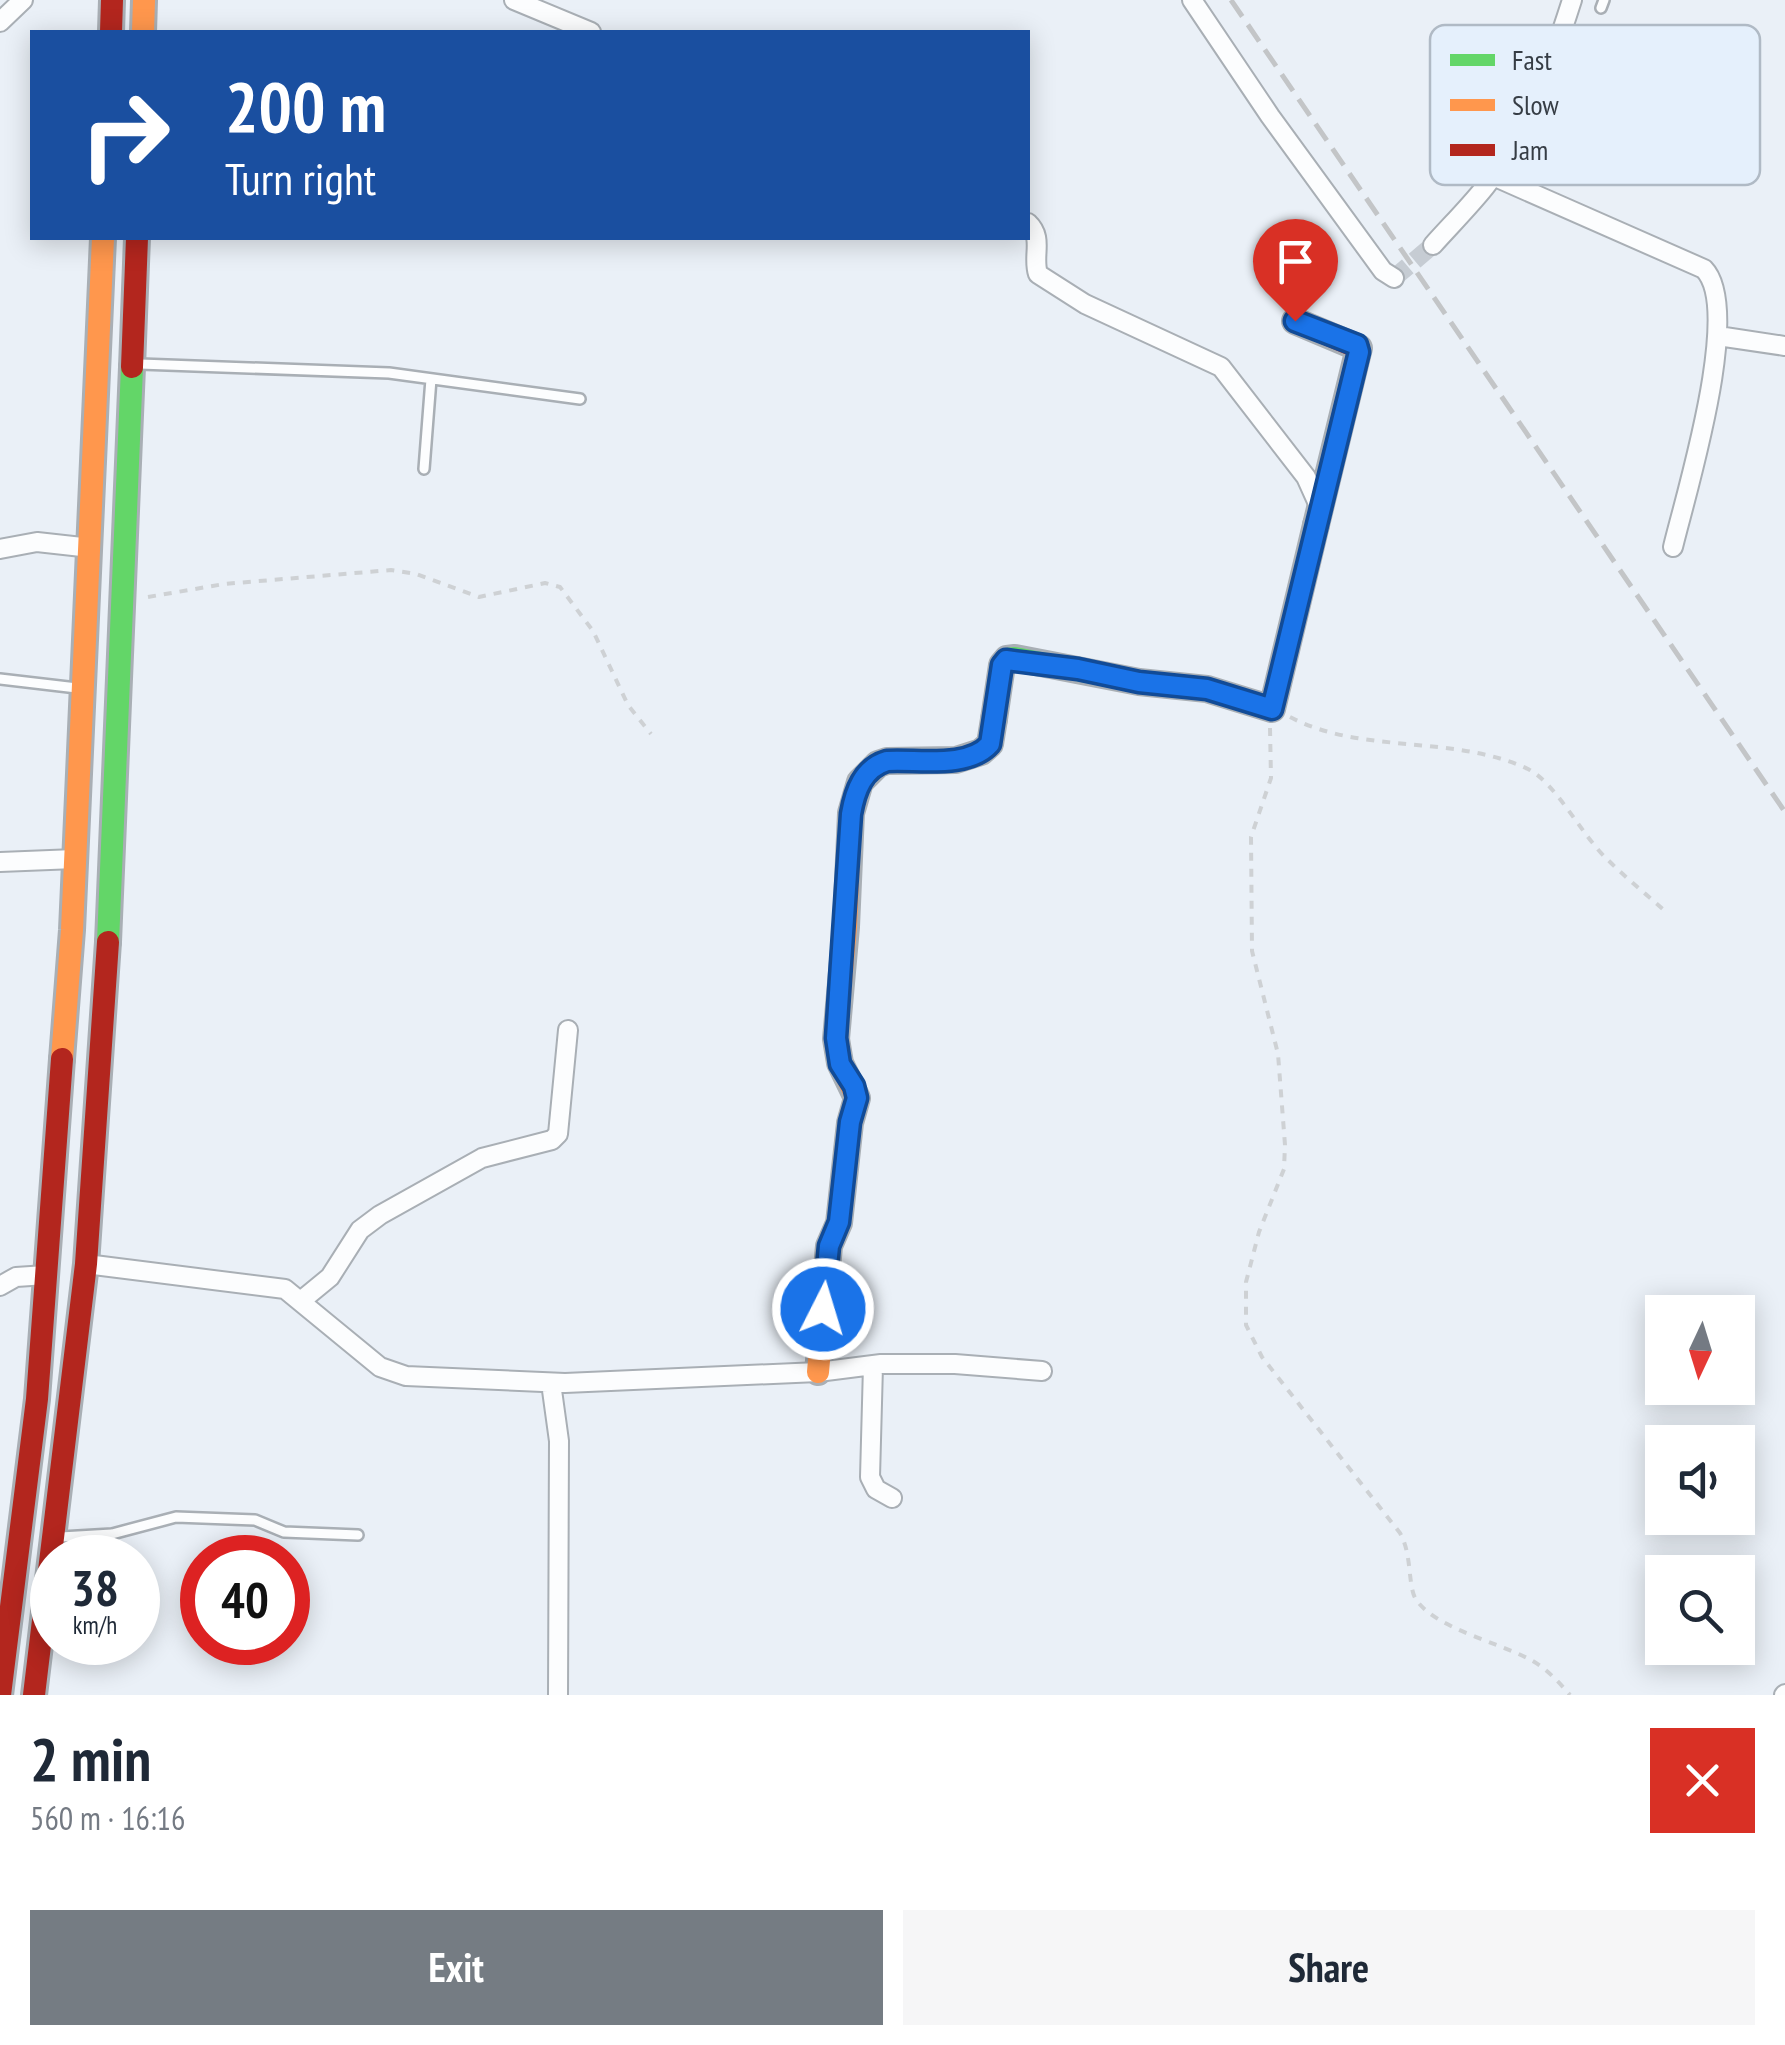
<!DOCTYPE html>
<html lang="en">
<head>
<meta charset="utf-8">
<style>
	:root { --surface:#fff; --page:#f6f6f7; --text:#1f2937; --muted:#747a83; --accent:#757c83 }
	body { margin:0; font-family:"PT Sans Narrow",sans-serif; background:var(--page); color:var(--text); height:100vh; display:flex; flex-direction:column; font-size:38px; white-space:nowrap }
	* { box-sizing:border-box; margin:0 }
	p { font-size:32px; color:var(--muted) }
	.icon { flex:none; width:55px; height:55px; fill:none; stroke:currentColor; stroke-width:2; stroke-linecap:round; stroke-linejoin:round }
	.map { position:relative; height:1695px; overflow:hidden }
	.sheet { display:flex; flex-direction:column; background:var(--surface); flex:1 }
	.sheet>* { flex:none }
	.hud { position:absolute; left:30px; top:30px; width:1000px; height:210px; border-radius:0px; box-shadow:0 5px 25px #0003; background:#1a4fa0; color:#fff; overflow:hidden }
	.needle { width:65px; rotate:184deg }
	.fabs { position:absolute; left:1645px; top:1295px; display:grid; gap:20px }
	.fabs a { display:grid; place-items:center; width:110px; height:110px; border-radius:0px; background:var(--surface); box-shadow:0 5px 25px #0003; font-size:50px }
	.speed { position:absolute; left:30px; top:1535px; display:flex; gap:20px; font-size:50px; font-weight:700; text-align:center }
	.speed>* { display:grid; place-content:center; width:130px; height:130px; border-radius:50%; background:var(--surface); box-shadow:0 5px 25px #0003; line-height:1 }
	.speed small { font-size:25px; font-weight:400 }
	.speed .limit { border:15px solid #d22; background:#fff; color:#111 }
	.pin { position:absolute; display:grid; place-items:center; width:85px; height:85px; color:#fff; margin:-102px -42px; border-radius:50% 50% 50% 0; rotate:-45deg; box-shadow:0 0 10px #0007 }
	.pin .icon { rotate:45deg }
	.me { position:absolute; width:110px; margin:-55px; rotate:5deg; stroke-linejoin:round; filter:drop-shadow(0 0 8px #0008) }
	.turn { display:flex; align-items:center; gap:35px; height:210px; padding:0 30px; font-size:45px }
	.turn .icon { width:130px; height:130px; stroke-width:2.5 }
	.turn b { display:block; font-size:70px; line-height:85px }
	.round { display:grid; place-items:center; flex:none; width:105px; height:105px; border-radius:0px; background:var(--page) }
	.headline { display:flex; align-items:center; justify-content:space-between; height:170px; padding:0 30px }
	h1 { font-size:60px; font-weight:700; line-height:75px }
	.action { display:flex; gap:20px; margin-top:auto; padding:20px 30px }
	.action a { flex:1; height:115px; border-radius:0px; background:var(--accent); color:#fff; font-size:40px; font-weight:700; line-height:115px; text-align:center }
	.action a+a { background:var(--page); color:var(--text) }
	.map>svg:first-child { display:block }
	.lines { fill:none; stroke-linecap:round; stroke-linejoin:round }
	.street-tunnel { stroke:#c6ccd3; stroke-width:18; stroke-dasharray:18 9; stroke-linecap:butt }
	.lane-casing { stroke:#a9afb5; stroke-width:14 }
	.street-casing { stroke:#a9afb5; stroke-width:22 }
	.fast-casing { stroke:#a9afb5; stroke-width:28 }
	.slow-casing { stroke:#a9afb5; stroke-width:28 }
	.jam-casing { stroke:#a9afb5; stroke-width:28 }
	.path { stroke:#ced1d4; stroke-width:4; stroke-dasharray:8 8; stroke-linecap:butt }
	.lane { stroke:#fcfdfe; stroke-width:9 }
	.street { stroke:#fcfdfe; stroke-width:18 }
	.fast { stroke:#63d668; stroke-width:22 }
	.slow { stroke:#ff974d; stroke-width:22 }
	.jam { stroke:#b3261e; stroke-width:22 }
	.rail { stroke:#c3c5c7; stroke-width:5; stroke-dasharray:20 10; stroke-linecap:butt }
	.route-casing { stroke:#114b97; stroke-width:25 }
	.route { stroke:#1a73e8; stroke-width:18 }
	.key { fill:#e5f0fc; stroke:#b0bac5; stroke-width:2.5 }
	.key-label { font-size:28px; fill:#363d45 }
</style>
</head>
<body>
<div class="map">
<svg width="1785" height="1695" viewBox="0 0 1785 1695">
	<rect width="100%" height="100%" fill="#eaf0f7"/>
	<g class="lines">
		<path class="street-tunnel" d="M1394 278 1433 245"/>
		<g class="lane-casing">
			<path id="lane" d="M1601 8 1604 0
				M140 364 389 373 580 399
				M424 469 431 379
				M0 679 77 688
				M61 1537 112 1534 176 1517 255 1520 284 1532 358 1535"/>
		</g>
		<g class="street-casing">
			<path id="street" d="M514 0 591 32
				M1192 0 1270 116 1383 271 1394 278
				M0 22 23 0
				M1493 176 1704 269C1743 309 1686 493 1673 547
				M1028 223C1044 238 1032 256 1038 274L1085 304 1221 367 1306 477 1320 508
				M1433 245C1450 226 1469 207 1485 187 1528 133 1551 66 1572 0
				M1718 336 1785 346
				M0 549 37 542 91 548
				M0 862 75 859
				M86 1264 285 1289 380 1367 406 1376 565 1383 818 1372 881 1364H955L1042 1371
				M0 1286 16 1277 46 1275
				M302 1300 330 1277 360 1230 380 1215 482 1158 552 1140 558 1134 568 1030
				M873 1366 870 1477 876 1489 892 1498
				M551 1383 559 1441 558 1695
				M1784 1695 1785 1694"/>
		</g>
		<g class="fast-casing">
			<path id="fast" d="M994 719 1002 665 1007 659 1015 658 1139 682 1207 689 1272 709 1316 525
				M108 942 132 367"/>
		</g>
		<g class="slow-casing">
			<path id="slow" d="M143 32 144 0
				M62 1059 72 930 103 238
				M818 1372 829 1246 839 1223 850 1123 857 1098 840 1063 836 1039 846 927 851 813 860 782 878 764 887 761 956 760 981 752 990 744 994 719"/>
		</g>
		<g class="jam-casing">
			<path id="jam" d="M111 32 112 0
				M1295 321 1359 348 1316 525
				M132 367 137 238
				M0 1695 37 1399 62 1059
				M34 1695 86 1264 108 942"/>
		</g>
		<path class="path" d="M148 597 224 584 391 570 416 574 479 597 545 583 560 587 593 631 628 705 651 734
			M1290 717C1362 755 1453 734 1528 769 1556 783 1582 836 1608 860 1626 878 1646 894 1665 911
			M1270 728 1271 778 1251 837 1252 951 1278 1054 1285 1145 1284 1169 1259 1232 1246 1282V1325L1262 1357 1400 1533C1413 1556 1407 1588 1417 1601 1438 1629 1497 1642 1529 1659 1545 1667 1558 1681 1570 1695"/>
		<use href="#lane" class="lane"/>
		<use href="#street" class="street"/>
		<use href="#fast" class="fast"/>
		<use href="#slow" class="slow"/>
		<use href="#jam" class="jam"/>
		<path class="rail" d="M1231 0 1785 812"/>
	</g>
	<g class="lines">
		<g class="route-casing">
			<path id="route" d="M823 1309 829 1246 839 1222 850 1122 857 1098 854 1086 840 1064 836 1038 851 814C855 791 863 768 887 761 918 759 968 769 990 744L1002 665 1006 660 1078 669 1139 682 1207 689 1272 709 1359 352 1357 345 1295 321"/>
		</g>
		<use href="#route" class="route"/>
	</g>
	<rect x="1430" y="25" width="330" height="160" rx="15" class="key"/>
	<rect x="1450" y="54" width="45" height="12" fill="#63d668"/>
	<rect x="1450" y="99" width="45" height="12" fill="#ff974d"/>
	<rect x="1450" y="144" width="45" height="12" fill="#b3261e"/>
	<g class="key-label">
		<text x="1512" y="70">Fast</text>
		<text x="1512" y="115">Slow</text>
		<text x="1512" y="160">Jam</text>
	</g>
</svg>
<div class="fabs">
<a><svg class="needle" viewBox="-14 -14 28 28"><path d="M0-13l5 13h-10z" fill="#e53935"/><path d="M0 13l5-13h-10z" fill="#747a83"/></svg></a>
<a><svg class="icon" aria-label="sound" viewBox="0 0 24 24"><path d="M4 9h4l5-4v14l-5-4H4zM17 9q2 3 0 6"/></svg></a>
<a><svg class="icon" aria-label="search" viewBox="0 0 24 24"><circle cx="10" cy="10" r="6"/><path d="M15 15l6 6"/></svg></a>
</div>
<div class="speed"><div>38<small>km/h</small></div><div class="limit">40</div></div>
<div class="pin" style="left:1295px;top:321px;background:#d93025"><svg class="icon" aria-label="arrive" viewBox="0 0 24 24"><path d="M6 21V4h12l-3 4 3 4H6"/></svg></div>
<svg class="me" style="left:823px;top:1309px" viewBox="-20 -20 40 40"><circle r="17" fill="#1a73e8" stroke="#fff" stroke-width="3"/><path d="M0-11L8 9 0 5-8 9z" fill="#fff"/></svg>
<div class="hud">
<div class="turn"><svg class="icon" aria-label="right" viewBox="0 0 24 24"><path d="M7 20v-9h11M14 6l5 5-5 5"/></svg><div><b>200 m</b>Turn right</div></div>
</div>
</div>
<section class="sheet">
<div class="headline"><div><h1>2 min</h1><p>560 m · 16:16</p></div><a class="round" style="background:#d93025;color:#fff"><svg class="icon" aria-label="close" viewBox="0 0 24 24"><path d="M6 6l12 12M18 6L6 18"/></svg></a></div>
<div class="action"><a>Exit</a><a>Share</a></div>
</section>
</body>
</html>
